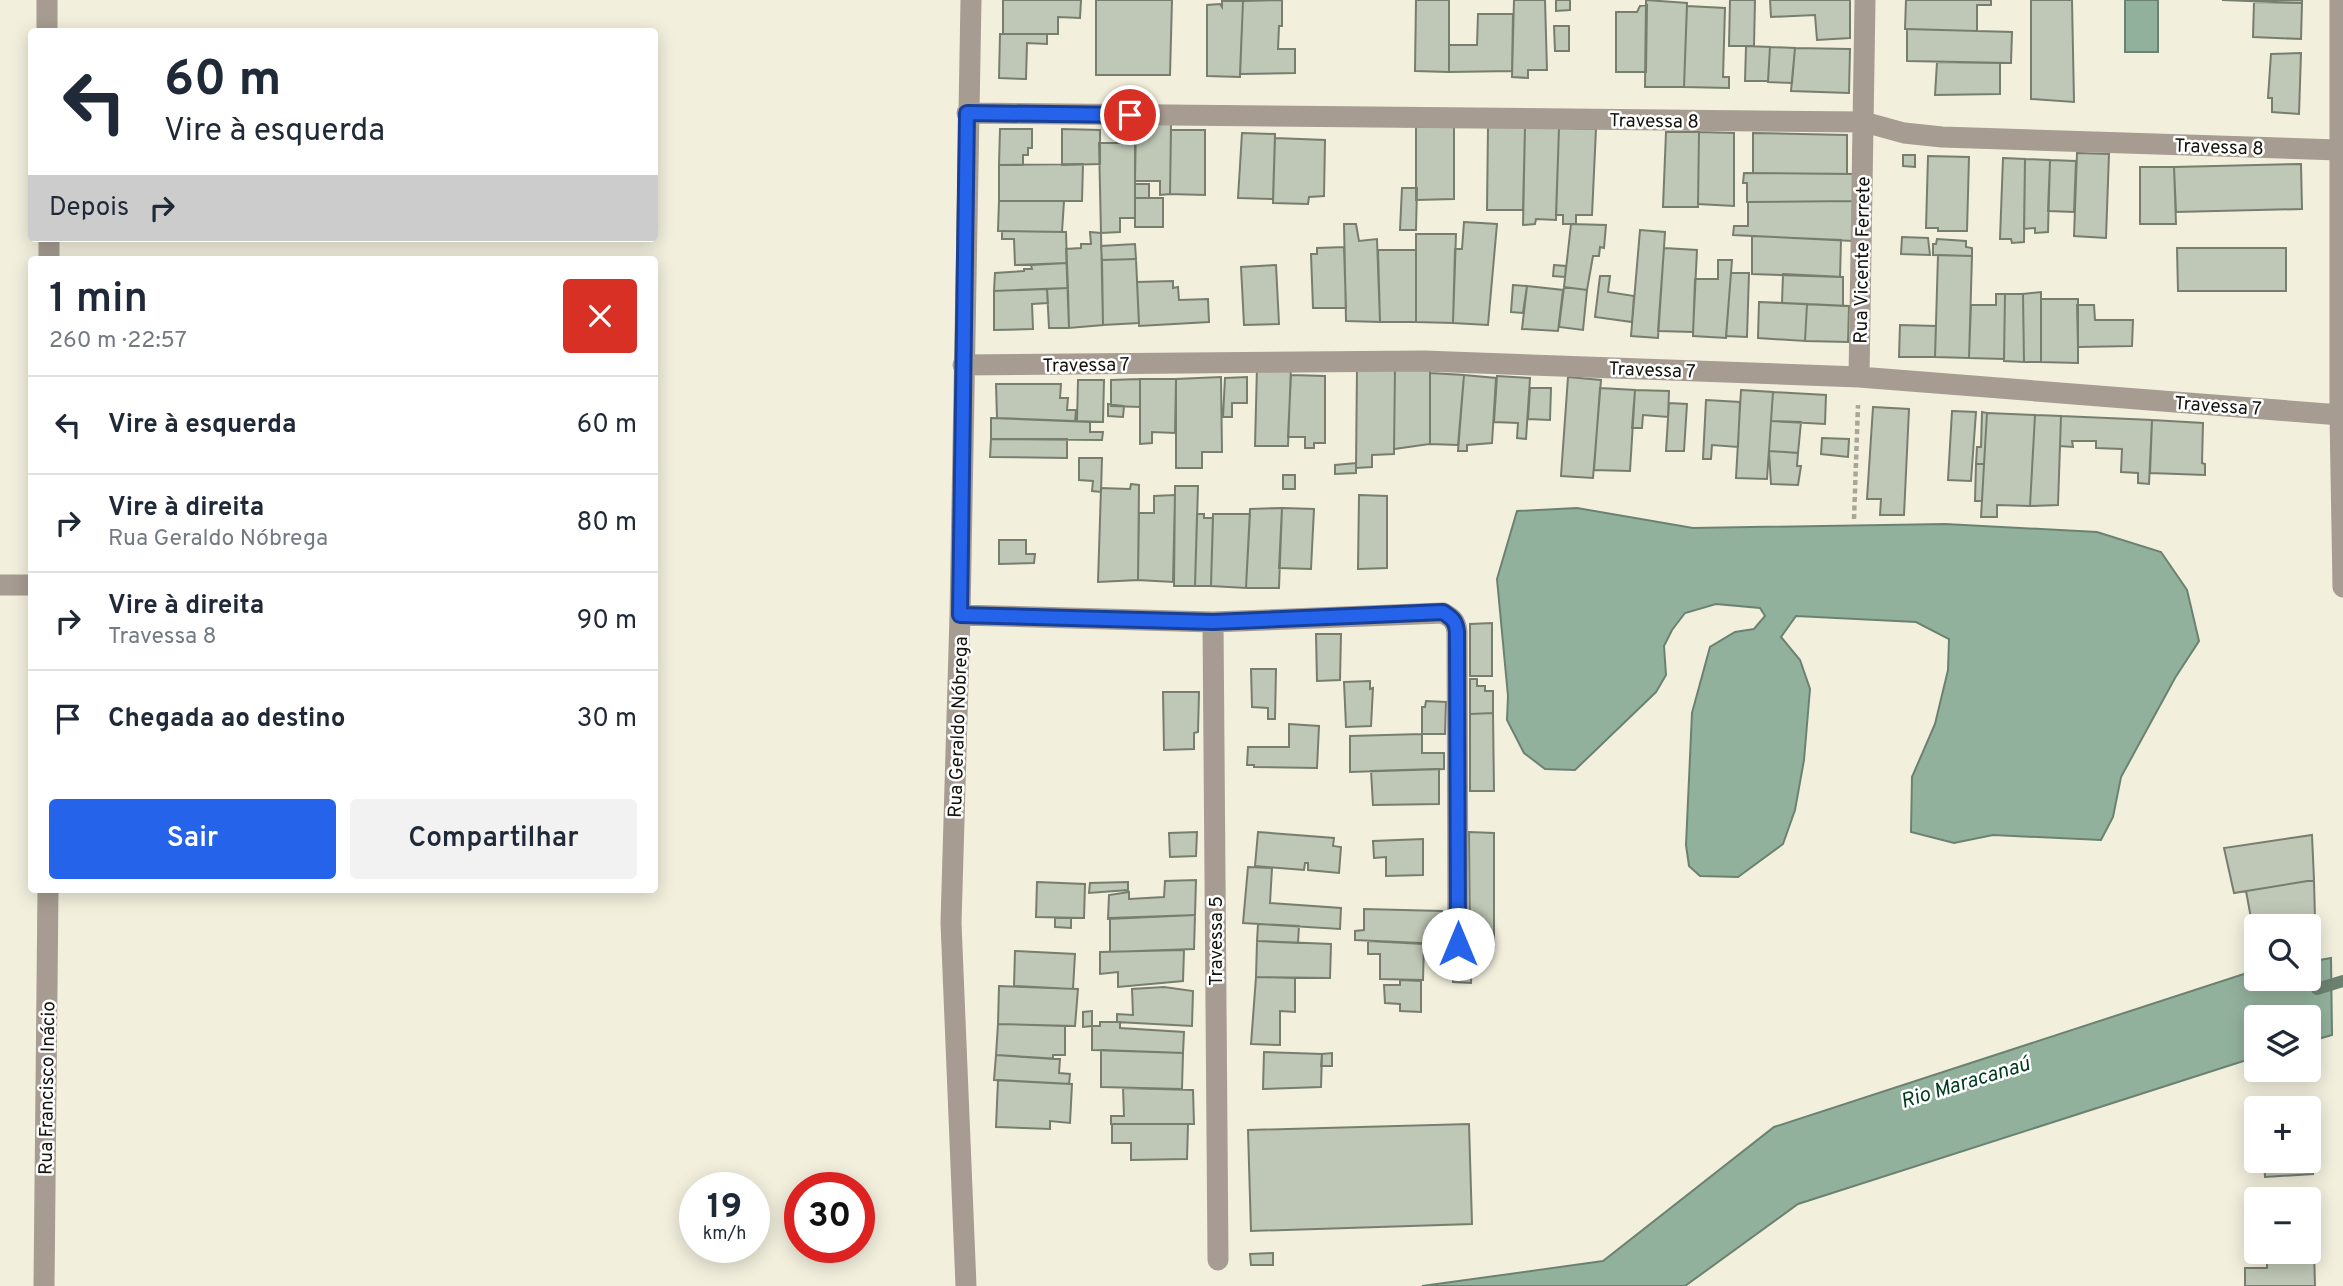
<!DOCTYPE html>
<html lang="pt">
<head>
<meta charset="utf-8">
<style>
	:root { --surface:#fff; --page:#f2f2f3; --text:#1f2937; --muted:#747a83; --line:#e0e1e3; --accent:#2563eb }
	body { margin:0; font-family:Overpass,sans-serif; background:var(--page); color:var(--text); height:100vh; display:flex; flex-direction:column; font-size:26px; white-space:nowrap }
	* { box-sizing:border-box; margin:0 }
	p { font-size:23px; color:var(--muted) }
	.icon { flex:none; width:38px; height:38px; fill:none; stroke:currentColor; stroke-width:2; stroke-linecap:round; stroke-linejoin:round }
	.map { position:relative; flex:1; overflow:hidden }
	.panel { position:absolute; left:28px; top:256px; width:630px; height:637px; display:flex; flex-direction:column; background:var(--surface); border-radius:7px; box-shadow:0 4px 18px #0003 }
	.panel>* { flex:none }
	.banner { position:absolute; left:28px; top:28px; width:630px; height:214px; border-radius:7px; box-shadow:0 4px 18px #0003; background:#fff; color:var(--text); overflow:hidden }
	.fabs { position:absolute; left:2244px; top:914px; display:grid; gap:14px }
	.fabs a { display:grid; place-items:center; width:77px; height:77px; border-radius:7px; background:var(--surface); box-shadow:0 4px 18px #0003; font-size:35px }
	.speed { position:absolute; left:679px; top:1172px; display:flex; gap:14px; font-size:35px; font-weight:700; text-align:center }
	.speed>* { display:grid; place-content:center; width:91px; height:91px; border-radius:50%; background:var(--surface); box-shadow:0 4px 18px #0003; line-height:1 }
	.speed small { font-size:18px; font-weight:400 }
	.speed .limit { border:10px solid #d22; background:#fff; color:#111 }
	.pin { position:absolute; display:grid; place-items:center; width:60px; height:60px; color:#fff; margin:-30px; border:4px solid #fff; border-radius:50%; box-shadow:0 2px 7px #0007 }
	.me { position:absolute; width:77px; margin:-38px; rotate:0deg; stroke-linejoin:round; filter:drop-shadow(0 0 5px #0008) }
	.turn { display:flex; align-items:center; gap:24px; height:147px; padding:0 21px; font-size:32px }
	.turn .icon { width:91px; height:91px; stroke-width:2.5 }
	.turn b { display:block; font-size:49px; line-height:60px }
	.then { display:flex; align-items:center; height:66px; padding:0 21px; background:#0003; gap:14px; font-size:26px }
	.round { display:grid; place-items:center; flex:none; width:74px; height:74px; border-radius:7px; background:var(--page) }
	.summary { display:flex; align-items:center; justify-content:space-between; height:119px; padding:0 21px }
	h1 { font-size:42px; font-weight:600; line-height:52px }
	.cta { display:flex; gap:14px; margin-top:auto; padding:14px 21px }
	.cta a { flex:1; height:80px; border-radius:7px; background:var(--accent); color:#fff; font-size:28px; font-weight:600; line-height:80px; text-align:center }
	.cta a+a { background:var(--page); color:var(--text) }
	ul { padding:0; list-style:none }
	li { display:flex; align-items:center; gap:21px; height:98px; padding:0 21px; border-top:2px solid var(--line) }
	li div { flex:1 }
	li b { display:block; font-size:26px }
	li em { font-style:normal }
	.map>svg:first-child { display:block }
	.water { fill:#92b19c; stroke:#6c8271; stroke-width:2 }
	.lines { fill:none; stroke-linecap:round; stroke-linejoin:round }
	.stream { stroke:#6c8271; stroke-width:12 }
	.building { fill:#bfc7b6; stroke:#777e6e; stroke-width:2 }
	.path { stroke:#a9a698; stroke-width:4.5; stroke-dasharray:5 3.5; stroke-linecap:butt }
	.street { stroke:#a69c91; stroke-width:21 }
	.route-casing { stroke:#184099; stroke-width:18 }
	.route { stroke:#2563eb; stroke-width:12 }
	.labels { text-anchor:middle; stroke-width:5; stroke-linejoin:round; paint-order:stroke }
	.street-label { font-size:19px; fill:#14130d; stroke:#fff }
	.water-label { font-size:21px; font-style:italic; fill:#013b1f; stroke:#fff }
</style>
</head>
<body>
<div class="map">
<svg width="2343" height="1286" viewBox="0 0 2343 1286">
	<rect width="100%" height="100%" fill="#f2efdd"/>
	<path class="water" d="M2125 0H2158V52H2125Z
		M1577 508 1693 528 1945 524 2097 532 2161 552 2187 590 2199 641 2175 678 2121 777 2113 817 2101 840 1993 835 1954 843 1911 832 1912 777 1935 724 1948 670 1949 639 1916 622 1796 616 1781 637 1800 660 1810 689 1804 760 1795 810 1783 844 1738 877 1700 876 1689 866 1686 845 1692 713 1710 647 1735 632 1754 629 1765 616 1760 608 1716 604 1685 613 1672 630 1664 646 1666 675 1656 692 1575 770 1545 769 1524 753 1507 720 1508 696 1497 579 1517 511Z
		M2331 958 2332 1035 2308 1042V1017H2256V1057L1798 1204 1685 1286H1422L1603 1261 1774 1127 2250 972 2256 971V978H2308V962Z"/>
	<g class="lines">
		<path class="stream" d="M2317 989 2343 981"/>
	</g>
	<path class="building" d="M1003 0H1081L1080 18 1058 17V34H1003Z
		M1096 0H1172L1170 75H1096Z
		M1282 0V26H1279L1278 49H1295V73L1240 74 1243 1Z
		M1416 0H1449V72L1415 71Z
		M1514 0H1545L1547 70H1528V78L1512 77Z
		M1556 0H1570V10L1556 11Z
		M1646 0 1687 3 1684 87H1645Z
		M1730 0H1755L1754 46H1729Z
		M1770 0H1850V38L1817 40 1815 15 1771 17Z
		M1906 0H1991V5H1977V31L1905 29Z
		M2031 0H2072L2074 102 2031 99Z
		M2222 0H2302V3Z
		M1222 1H1243L1240 77 1207 76V5L1220 4 1222 7Z
		M2254 2 2302 3 2301 39 2253 37Z
		M1647 5 1646 72H1616V12H1637L1640 6Z
		M1687 6 1725 8 1723 77H1729V88L1684 87Z
		M1478 14H1513L1512 71 1449 72V45H1477Z
		M1554 26H1569V51H1555Z
		M1907 29 2012 32 2011 63 1907 61Z
		M1000 34H1047V44L1027 43 1026 79 999 78Z
		M1746 46 1770 47 1768 81H1745Z
		M1770 47 1795 48 1792 83 1768 82Z
		M1795 48 1850 49 1849 93 1791 91Z
		M2301 53 2299 114 2272 112V98H2268L2271 54Z
		M1937 62 2000 63V94L1935 95Z
		M1136 122 1171 124 1170 194 1160 195V181H1135Z
		M1454 126V199L1416 200V127Z
		M1488 126 1525 127 1523 210H1487Z
		M1525 127 1559 128 1556 220 1536 219 1535 224 1523 225Z
		M1559 128 1596 129 1592 215H1576V224H1563V215H1556Z
		M1000 129H1032V148H1028V155H1023V165H999Z
		M1062 129 1100 130V164L1062 165Z
		M1171 130H1205V195L1170 194Z
		M1666 132H1699L1698 207H1663Z
		M1699 132 1734 133V206L1698 204Z
		M1242 133 1275 134 1273 199 1238 198Z
		M1753 133 1847 135V174L1753 173Z
		M1275 138 1325 140 1324 196 1309 197 1308 204 1273 203Z
		M1099 143H1135V218H1120V232L1101 233Z
		M2077 153 2109 154 2106 238 2074 236Z
		M1903 155H1915V167L1903 166Z
		M1928 156 1969 157 1967 231H1938V228H1926Z
		M2003 158 2025 159 2024 242 2012 243 2011 239H2000Z
		M2025 159 2050 160 2048 232 2035 233V228L2024 229Z
		M2050 160 2076 161 2074 212 2048 211Z
		M1083 164 1082 201H999V165Z
		M2301 164 2302 209 2176 212 2174 167Z
		M2140 167H2174L2176 224H2140Z
		M1744 173 1855 174 1854 201 1747 202V183H1743Z
		M1135 184H1149V198H1135Z
		M1402 188H1417L1416 230H1400Z
		M1135 198H1163V227H1135Z
		M999 201H1064L1062 232 998 231Z
		M1854 201 1853 241 1733 235 1734 226H1748V202Z
		M1464 222 1497 224 1488 325 1453 323 1455 249H1462Z
		M1344 224H1356L1359 241 1377 239 1380 322 1346 321Z
		M1571 224 1606 225 1604 248 1600 247 1599 256H1593L1587 290 1564 287Z
		M1640 230 1665 232 1658 338 1631 336Z
		M1002 231 1066 232 1067 263 1015 265 1014 239H1002Z
		M1090 232 1101 233 1103 325 1069 328 1066 249 1081 248V244H1091Z
		M1416 234H1456L1453 323 1416 322Z
		M1752 236 1841 240 1840 277 1752 274Z
		M1902 237 1928 238 1930 255 1901 254Z
		M1937 239 1966 241V247L1972 248V256L1933 255V244H1936Z
		M1135 244 1136 259 1102 260 1101 246Z
		M1344 247 1346 308H1313L1311 254H1317V248Z
		M1664 248 1697 250 1693 332 1658 331Z
		M2177 248H2286V291H2178Z
		M1378 250H1416V322H1380Z
		M1938 255 1972 256 1969 358 1935 357Z
		M1136 259 1139 323 1103 325 1102 260Z
		M1718 260H1732L1726 338 1693 336 1695 279H1718Z
		M1067 263 1068 288 994 291 995 273 1024 271V269H1032L1031 265Z
		M1276 265 1279 324 1244 325 1241 267Z
		M1554 265 1566 266 1565 277 1553 276Z
		M1731 273H1749L1747 337 1726 336Z
		M1783 274 1843 277V306L1782 303Z
		M1600 276H1610L1608 292 1634 296 1632 322 1595 317Z
		M1173 281V288L1178 287 1179 300 1208 299 1209 322 1139 326 1137 282Z
		M1513 285 1527 286 1523 313 1511 312Z
		M1527 286 1563 290 1558 331 1522 329Z
		M1564 287 1587 290 1583 330 1559 327Z
		M1068 288 1069 328H1049L1047 289Z
		M1047 289 1048 303 1032 304 1033 329 994 330V291Z
		M2041 292V362H2024L2023 294Z
		M1996 294H2005L2004 359 1969 358 1971 305H1996Z
		M2005 294H2023L2024 362 2004 361Z
		M2041 299H2078V363L2041 362Z
		M1759 302 1807 304 1805 341 1758 338Z
		M1807 304 1849 306 1848 342 1805 341Z
		M2077 305H2094L2095 320H2133L2132 346 2078 347Z
		M1900 325 1936 326 1935 357H1899Z
		M1257 366H1291L1288 446H1255Z
		M1357 367H1395L1394 454 1372 455V467L1356 468Z
		M1395 369H1430V444L1394 449Z
		M1430 373 1464 375 1458 445 1430 444Z
		M1291 375 1325 376V443H1314V448H1305V437H1288Z
		M1464 375 1496 378 1492 443 1467 445V451H1458Z
		M1497 376 1530 378 1526 439 1517 438 1518 423 1494 422Z
		M1221 377 1222 452H1202V468H1176V379Z
		M1247 377V403H1232V417H1223L1225 378Z
		M1568 377 1601 380 1593 478 1561 476Z
		M1140 379H1176L1175 433 1152 432V443L1140 444Z
		M1140 379V407L1111 406V380Z
		M1078 380H1104L1103 422 1077 421Z
		M996 384H1061L1060 398H1068L1067 410H1076L1075 421 997 418Z
		M1530 388H1551L1550 420 1528 419Z
		M1600 388 1635 390 1630 471 1594 470Z
		M1635 390 1669 391 1668 417 1643 415 1642 428H1632Z
		M1741 390 1773 392 1767 479 1736 478Z
		M1773 392 1826 395 1825 424 1771 421Z
		M1706 400 1740 402 1738 447 1712 445 1711 459H1703Z
		M1669 403 1687 404 1684 451H1666Z
		M1108 404 1124 406 1123 417 1108 416Z
		M1873 407 1909 409 1904 515H1880L1881 499H1867Z
		M1952 411 1976 412 1971 481 1948 480Z
		M1982 412 1987 413 1984 464H1976L1977 447H1981Z
		M1987 413 2035 415 2030 506 1997 505V517H1981Z
		M2035 415 2061 416 2058 505 2030 506Z
		M2061 416 2152 420 2149 484 2138 483V473L2121 472 2122 449 2096 448V441H2072L2073 447 2060 446Z
		M991 418 1090 422V432H1103L1102 440 991 439Z
		M2152 420 2203 423 2202 463 2205 464V475L2150 473Z
		M1771 421 1801 422 1798 453 1769 451Z
		M1822 438 1849 439 1848 457 1821 454Z
		M991 439H1067V458L990 457Z
		M1769 451 1798 453 1797 466H1801L1798 485 1771 484Z
		M1079 458H1102L1101 492 1092 491 1093 481 1079 480Z
		M1356 463V473L1335 474V465Z
		M1976 464H1984L1982 501H1975Z
		M1283 475H1295V489H1283Z
		M1131 484 1139 485 1138 580 1098 582 1101 488 1130 489Z
		M1175 486H1198L1195 586H1174Z
		M1175 495 1173 582 1138 580 1139 513H1154V496Z
		M1359 495 1387 496V568L1358 569Z
		M1282 508 1279 588H1246L1250 509Z
		M1282 508 1314 509 1311 569 1279 568Z
		M1197 514H1204V518H1213L1211 586H1195Z
		M1213 514H1250L1246 588 1211 586Z
		M999 540H1026V554H1035L1034 563 999 564Z
		M1492 623V676H1470V624Z
		M1316 634H1341L1340 680 1317 681Z
		M1251 669H1276L1275 719H1268V708L1252 707Z
		M1470 679H1477V686H1485V691H1493V713L1470 714Z
		M1370 681V689L1373 688 1371 726 1346 727 1344 682Z
		M1163 692H1199L1198 732 1194 733V749L1164 750Z
		M1426 701 1446 702 1445 734H1422V707H1425Z
		M1493 713 1494 791H1470V714Z
		M1289 724 1319 726 1317 768 1254 767V765H1247L1248 747H1289Z
		M1422 734V753H1444V769L1350 772V736Z
		M1434 769H1439V804L1373 805 1371 771Z
		M1197 832 1196 856 1170 857 1169 833Z
		M1258 832 1334 838 1333 846 1341 847 1339 873 1308 870V863H1305L1304 870 1255 866Z
		M1469 832 1494 833V947H1470Z
		M2312 835 2314 880 2234 893 2224 848Z
		M1423 839V875L1386 876V857L1374 858 1373 841Z
		M1248 867 1272 868 1270 903 1341 908 1340 929 1243 923Z
		M1196 880 1195 915 1108 919 1109 895 1129 892V899L1164 897 1165 881Z
		M2314 880 2315 920 2256 926 2253 929 2246 891Z
		M1037 882 1085 884 1084 918 1036 917Z
		M1128 882V890L1089 893 1090 883Z
		M1364 909 1442 911V944L1355 940V931L1364 930Z
		M1195 915 1194 949 1110 952V918Z
		M1055 918H1071V928L1055 927Z
		M1258 924 1299 926 1298 943 1257 941Z
		M1257 941 1331 944 1330 978 1256 977Z
		M1368 941 1424 944 1423 980 1380 979V954H1368Z
		M1184 950 1183 981 1118 987V972L1100 974V952Z
		M1015 951 1075 954 1073 989 1014 986Z
		M1452 956H1472L1471 983 1453 982Z
		M1256 977 1295 978V1012L1280 1011V1045L1251 1044Z
		M1400 980 1421 981V1012L1400 1011V1004L1385 1003 1384 985H1400Z
		M999 986 1078 989 1075 1026 998 1024Z
		M1164 987 1193 991 1192 1026 1117 1022V1014L1133 1015 1132 989Z
		M1092 1011V1026L1083 1027V1012Z
		M1100 1022H1120V1028L1184 1032 1183 1053 1092 1050V1026H1100Z
		M998 1024 1065 1026V1055H1053V1059L996 1055Z
		M1101 1050 1183 1053 1182 1089 1101 1087Z
		M1264 1052 1322 1054 1321 1087 1263 1089Z
		M1332 1053V1066H1321L1322 1054Z
		M996 1055 1060 1059 1059 1073 1070 1074 1069 1084 994 1080Z
		M998 1080 1072 1084 1070 1123 1050 1121V1129L996 1127Z
		M1123 1088 1193 1090 1194 1124H1111V1116H1124Z
		M1112 1124H1188L1187 1159 1131 1160V1143H1112Z
		M1469 1124 1472 1224 1251 1231 1248 1130Z
		M2313 1152V1174L2265 1177 2264 1160H2308V1153Z
		M2308 1249H2314L2315 1286H2245V1268H2267V1251H2308Z
		M1273 1253V1265H1251L1250 1254Z"/>
	<g class="lines">
		<path class="path" d="M1854 519 1858 405"/>
		<path class="street" d="M47 0V32
			M2340 0V415L2343 587
			M967 113 1864 122 1904 133 1942 137 2339 150
			M49 238V259
			M963 365 1424 361 1859 377 2340 415
			M1859 377 1865 0
			M0 585H32
			M960 615 1213 622 1443 613C1452 618 1456 621 1457 632L1458 944
			M1213 622 1218 1260
			M44 1286 48 889
			M966 1286 951 923 960 615 971 0"/>
	</g>
	<g class="lines">
		<g class="route-casing">
			<path id="route" d="M1130 115 967 113 960 615 1213 622 1443 612C1452 618 1456 621 1457 632L1458 944"/>
		</g>
		<use href="#route" class="route"/>
	</g>
	<g class="labels">
		<g class="street-label">
			<text transform="translate(1654 120) rotate(1)" y="7">Travessa 8</text>
			<text transform="translate(2219 146) rotate(2)" y="7">Travessa 8</text>
			<text transform="translate(1861 260) rotate(-89)" y="7">Rua Vicente Ferrete</text>
			<text transform="translate(1086 364) rotate(-1)" y="7">Travessa 7</text>
			<text transform="translate(1652 369) rotate(2)" y="7">Travessa 7</text>
			<text transform="translate(2218 405) rotate(4)" y="7">Travessa 7</text>
			<text transform="translate(957 727) rotate(-88)" y="7">Rua Geraldo Nóbrega</text>
			<text transform="translate(1215 941) rotate(-90)" y="7">Travessa 5</text>
			<text transform="translate(46 1088) rotate(-89)" y="7">Rua Francisco Inácio</text>
		</g>
		<g class="water-label">
			<text transform="translate(1965 1082) rotate(-17)" y="7">Rio Maracanaú</text>
		</g>
	</g>
</svg>
<div class="fabs">
<a><svg class="icon" aria-label="search" viewBox="0 0 24 24"><circle cx="10" cy="10" r="6"/><path d="M15 15l6 6"/></svg></a>
<a><svg class="icon" aria-label="layers" viewBox="0 0 24 24"><path d="M12 4l9 5-9 5-9-5zM3 14l9 5 9-5"/></svg></a>
<a>+</a>
<a>−</a>
</div>
<div class="speed"><div>19<small>km/h</small></div><div class="limit">30</div></div>
<div class="pin" style="left:1130px;top:115px;background:#d93025"><svg class="icon" aria-label="arrive" viewBox="0 0 24 24"><path d="M6 21V4h12l-3 4 3 4H6"/></svg></div>
<svg class="me" style="left:1458px;top:944px" viewBox="-20 -20 40 40"><circle r="19" fill="#fff"/><path d="M0-13L10 11 0 6-10 11z" fill="#2563eb"/></svg>
<div class="banner">
<div class="turn"><svg class="icon" aria-label="left" viewBox="0 0 24 24"><path d="M17 20v-9H6M10 6l-5 5 5 5"/></svg><div><b>60 m</b>Vire à esquerda</div></div>
<div class="then">Depois<svg class="icon" aria-label="right" viewBox="0 0 24 24"><path d="M7 20v-9h11M14 6l5 5-5 5"/></svg></div>
</div>
<section class="panel">
<div class="summary"><div><h1>1 min</h1><p>260 m · 22:57</p></div><a class="round" style="background:#d93025;color:#fff"><svg class="icon" aria-label="close" viewBox="0 0 24 24"><path d="M6 6l12 12M18 6L6 18"/></svg></a></div>
<ul>
<li><svg class="icon" aria-label="left" viewBox="0 0 24 24"><path d="M17 20v-9H6M10 6l-5 5 5 5"/></svg><div><b>Vire à esquerda</b></div><em>60 m</em></li>
<li><svg class="icon" aria-label="right" viewBox="0 0 24 24"><path d="M7 20v-9h11M14 6l5 5-5 5"/></svg><div><b>Vire à direita</b><p>Rua Geraldo Nóbrega</p></div><em>80 m</em></li>
<li><svg class="icon" aria-label="right" viewBox="0 0 24 24"><path d="M7 20v-9h11M14 6l5 5-5 5"/></svg><div><b>Vire à direita</b><p>Travessa 8</p></div><em>90 m</em></li>
<li><svg class="icon" aria-label="arrive" viewBox="0 0 24 24"><path d="M6 21V4h12l-3 4 3 4H6"/></svg><div><b>Chegada ao destino</b></div><em>30 m</em></li>
</ul>
<div class="cta"><a>Sair</a><a>Compartilhar</a></div>
</section>
</div>
</body>
</html>
